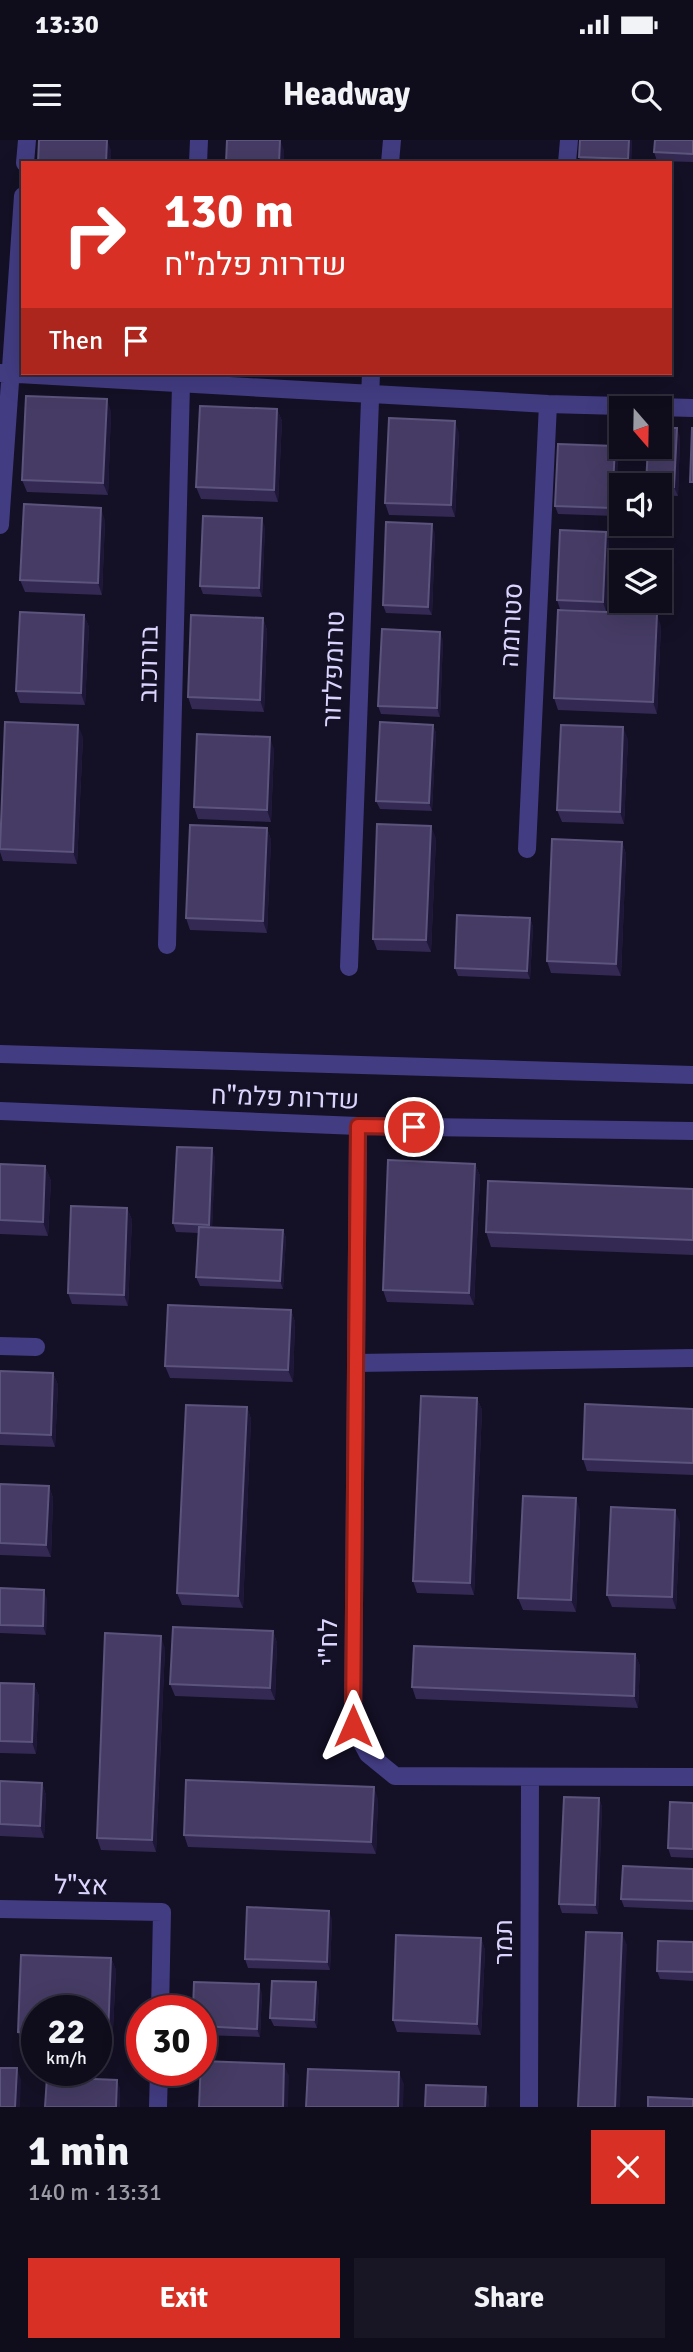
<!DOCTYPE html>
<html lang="en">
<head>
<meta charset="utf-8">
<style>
	:root { --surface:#0f0c1c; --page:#181525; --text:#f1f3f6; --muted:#9b9ba3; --line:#2f2c3b; --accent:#d93025 }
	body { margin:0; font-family:Signika,Heebo,sans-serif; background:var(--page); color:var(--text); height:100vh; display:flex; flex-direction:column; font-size:26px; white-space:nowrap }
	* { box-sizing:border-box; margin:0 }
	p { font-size:23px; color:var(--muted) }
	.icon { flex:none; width:38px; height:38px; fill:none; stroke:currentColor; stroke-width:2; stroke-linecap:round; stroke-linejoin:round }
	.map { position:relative; height:1967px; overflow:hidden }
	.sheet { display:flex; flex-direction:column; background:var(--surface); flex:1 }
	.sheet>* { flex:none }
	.guide { position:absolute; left:21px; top:21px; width:651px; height:214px; border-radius:0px; box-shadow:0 7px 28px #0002,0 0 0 2px var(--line); background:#d93025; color:#fff; overflow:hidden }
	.needle { width:46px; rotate:160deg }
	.controls { position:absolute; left:609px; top:256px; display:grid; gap:14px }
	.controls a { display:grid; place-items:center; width:63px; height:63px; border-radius:0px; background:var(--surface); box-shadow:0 7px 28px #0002,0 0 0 2px var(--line); font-size:35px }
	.speed { position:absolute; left:21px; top:1855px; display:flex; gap:14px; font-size:35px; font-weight:700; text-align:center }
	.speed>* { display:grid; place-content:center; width:91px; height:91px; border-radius:50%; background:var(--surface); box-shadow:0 7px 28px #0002,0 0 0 2px var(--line); line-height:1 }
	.speed small { font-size:18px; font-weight:400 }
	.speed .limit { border:10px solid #d22; background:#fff; color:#111 }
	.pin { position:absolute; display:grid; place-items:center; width:60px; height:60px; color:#fff; margin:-30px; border:4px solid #fff; border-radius:50%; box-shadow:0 2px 7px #0007 }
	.me { position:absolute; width:77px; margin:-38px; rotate:0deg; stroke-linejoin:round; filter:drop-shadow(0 0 5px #0008) }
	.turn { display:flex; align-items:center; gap:24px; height:147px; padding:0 28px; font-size:32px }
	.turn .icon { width:91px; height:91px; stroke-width:2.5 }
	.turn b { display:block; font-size:49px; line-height:60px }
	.then { display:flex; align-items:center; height:66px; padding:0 28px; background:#0003; gap:14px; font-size:26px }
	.round { display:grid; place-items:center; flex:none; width:74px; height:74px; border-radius:0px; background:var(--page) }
	.head { display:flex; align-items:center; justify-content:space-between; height:119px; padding:0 28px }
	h1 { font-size:42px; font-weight:800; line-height:52px }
	.primary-button { display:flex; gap:14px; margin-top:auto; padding:14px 28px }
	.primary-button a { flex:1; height:80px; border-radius:0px; background:var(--accent); color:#fff; font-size:28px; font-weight:800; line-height:80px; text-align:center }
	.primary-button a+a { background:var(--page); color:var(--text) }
	.status { display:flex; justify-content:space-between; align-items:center; height:49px; padding:0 35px; background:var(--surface); direction:ltr }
	.status svg { height:19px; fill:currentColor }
	header { display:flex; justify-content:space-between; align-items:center; height:91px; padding:0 28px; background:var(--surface); font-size:32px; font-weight:800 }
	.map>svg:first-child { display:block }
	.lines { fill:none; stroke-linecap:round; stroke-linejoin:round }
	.minor { stroke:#423c82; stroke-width:18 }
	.wall { fill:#332952 }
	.shaded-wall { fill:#1f1738 }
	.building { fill:#453b64; stroke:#5c547c; stroke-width:2 }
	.route-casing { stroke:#8d1f18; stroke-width:18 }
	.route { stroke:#d93025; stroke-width:12 }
	.labels { text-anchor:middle; stroke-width:6; stroke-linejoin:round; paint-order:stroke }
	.street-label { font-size:26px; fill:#dbd5fe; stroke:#141025 }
</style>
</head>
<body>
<div class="status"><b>13:30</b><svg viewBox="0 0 49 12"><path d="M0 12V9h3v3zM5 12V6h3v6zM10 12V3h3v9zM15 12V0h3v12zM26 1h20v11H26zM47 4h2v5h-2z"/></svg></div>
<header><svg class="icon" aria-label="menu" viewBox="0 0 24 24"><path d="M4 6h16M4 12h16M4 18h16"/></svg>Headway<svg class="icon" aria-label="search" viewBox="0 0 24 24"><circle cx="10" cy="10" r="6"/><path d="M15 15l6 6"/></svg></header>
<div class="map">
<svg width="693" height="1967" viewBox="0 0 693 1967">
	<rect width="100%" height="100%" fill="#141025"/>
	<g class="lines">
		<path class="minor" d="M25 23 27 0
			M198 23 199 0
			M390 23 392 0
			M567 23 569 0
			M0 233 548 264 693 268
			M0 385 23 56
			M527 709 548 264
			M167 805 181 244
			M349 827 371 233
			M0 914 693 935
			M0 971 358 986 693 991
			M358 986 353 1586 368 1614 395 1636 693 1637
			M0 1206 36 1207
			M356 1223 693 1218
			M0 1769 162 1772 160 1871
			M158 1967 159 1930
			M529 1967 530 1638"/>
	</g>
	<path class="wall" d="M632 0 631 23H581L579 17Z
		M693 0V22L657 21 654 12Z
		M277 269 282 281 278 362 201 359 196 347Z
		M111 271 108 355 27 352 22 340Z
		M459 293 455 377 389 375 385 363Z
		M680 297 678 356 660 355V345Z
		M618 314 615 376 558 374 555 366Z
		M105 380 102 455 25 452 20 440Z
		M265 387 262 457 203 454 200 446Z
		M435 393 432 475 386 473 383 465Z
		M609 401 606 471 560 469 557 460Z
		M84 475 89 487 85 565 20 563 16 551Z
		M263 478 267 490 264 572 192 569 188 557Z
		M661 486 657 574 558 570 554 558Z
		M443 500 440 577 381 574 378 566Z
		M433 585 436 593 432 671 380 669 376 661Z
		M83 597 77 724 3 721 0 712V689Z
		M628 599 624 684 562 682 557 670Z
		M274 609 271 682 198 679 194 667Z
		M267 688 271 700 267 793 190 790 186 778Z
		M436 698 431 812 377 810 373 799Z
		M622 702 626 714 621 836 551 833 547 821Z
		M530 778 533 787 530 839 458 836 455 828Z
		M215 1017 212 1087 283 1090 286 1098 283 1149 200 1146 196 1137 198 1093 176 1092 173 1083Z
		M0 1024 45 1026 51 1041 48 1096 0 1094Z
		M475 1024 480 1036 474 1165 387 1162 383 1150Z
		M693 1049V1115L491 1107 486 1092Z
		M127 1068 132 1080 128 1166 72 1164 68 1153Z
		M291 1170 295 1182 293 1242 170 1238 165 1226Z
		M0 1231 53 1233 58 1245 55 1307 0 1305Z
		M477 1258 482 1270 474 1455 417 1453 413 1441Z
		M247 1267 251 1279 243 1468 182 1465 177 1453Z
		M693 1269V1335L587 1331 583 1319Z
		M0 1344 49 1346 53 1358 51 1417 0 1415Z
		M580 1370 576 1472 523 1470 518 1458Z
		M680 1382 676 1469 612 1467 607 1455Z
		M0 1448 47 1459 46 1495 0 1493Z
		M273 1491 277 1503 275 1560 175 1556 170 1544Z
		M165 1508 156 1712 101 1710 97 1698Z
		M635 1514 640 1526 638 1568 416 1559 412 1547Z
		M0 1543 34 1544 39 1556 36 1614 0 1613Z
		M0 1641 42 1643 46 1655 44 1698 0 1696Z
		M599 1658 602 1667 598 1774 562 1773 559 1764Z
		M378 1659 376 1714 188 1707 184 1695Z
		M693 1663V1718L671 1717 668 1708Z
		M693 1729V1770L624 1767 621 1759Z
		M332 1779 330 1830 248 1828 245 1819Z
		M481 1798 485 1810 481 1895 397 1892 393 1880Z
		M693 1802V1841L660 1839 657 1831Z
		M21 1815 111 1818 116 1830 112 1908 96 1907V1871H37V1905L22 1904 18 1892Z
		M319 1851 317 1888 274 1886 270 1878Z
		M262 1853 260 1897 201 1895V1871Z"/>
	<path class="shaded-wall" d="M107 0 111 10V23H106Z
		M280 0 284 10V23H279Z
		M629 0H632L631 23H629L628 19Z
		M107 259 111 271 108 355 103 343Z
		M277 269 282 281 278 362 274 350Z
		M455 281 459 293 455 377 451 365Z
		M677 288 680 297 678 356 674 347Z
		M615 306 618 314 615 376 612 368Z
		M101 368 105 380 102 455 98 443Z
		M262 378 265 387 262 457 259 448Z
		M432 384 435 393 432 475 428 467Z
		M606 392 609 401 606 471 603 462Z
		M657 474 661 486 657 574 653 562Z
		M84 475 89 487 85 565 81 553Z
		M263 478 267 490 264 572 260 560Z
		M440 492 443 500 440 577 437 568Z
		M78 585 83 597 77 724 73 712Z
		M433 585 436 593 432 671 429 663Z
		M623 587 628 599 624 684 620 672Z
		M270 597 274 609 271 682 267 670Z
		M431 686 436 698 431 812 426 800Z
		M267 688 271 700 267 793 263 781Z
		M622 702 626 714 621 836 616 824Z
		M530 778 533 787 530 839 527 831Z
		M212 1008 215 1017 212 1093 209 1085Z
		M475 1024 480 1036 474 1165 469 1153Z
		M45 1026 51 1041 48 1096 43 1082Z
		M127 1068 132 1080 128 1166 124 1155Z
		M283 1090 286 1098 283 1149 280 1141Z
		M291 1170 295 1182 293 1242 288 1230Z
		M53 1233 58 1245 55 1307 51 1295Z
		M477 1258 482 1270 474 1455 470 1443Z
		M247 1267 251 1279 243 1468 238 1456Z
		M49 1346 53 1358 51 1417 46 1405Z
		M576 1358 580 1370 576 1472 571 1460Z
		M675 1370 680 1382 676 1469 672 1457Z
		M44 1450 47 1459 46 1495 43 1486Z
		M273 1491 277 1503 275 1560 270 1548Z
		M161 1496 165 1508 156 1712 152 1700Z
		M635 1514 640 1526 638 1568 634 1556Z
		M34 1544 39 1556 36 1614 32 1602Z
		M42 1643 46 1655 44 1698 40 1686Z
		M374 1647 378 1659 376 1714 371 1702Z
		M599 1658 602 1667 598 1774 595 1765Z
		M329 1771 332 1779 330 1830 327 1822Z
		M622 1793 627 1805 620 1967H615Z
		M481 1798 485 1810 481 1895 477 1884Z
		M111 1818 116 1830 112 1908 108 1896Z
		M316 1842 319 1851 317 1888 314 1880Z
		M259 1844 262 1853 260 1897 257 1889Z
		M284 1924 289 1936 288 1967H283Z
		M17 1928 21 1940 20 1967H15Z
		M399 1932 404 1944 403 1967H398Z
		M117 1940 120 1948V1967H116Z
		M486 1947 489 1956V1967H485Z"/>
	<path class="building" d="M39 0H107L106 23H38Z
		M227 0H280L279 23H226Z
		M580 0H629L628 19 579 17Z
		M655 0H693V14L654 12Z
		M26 256 107 259 103 343 22 340Z
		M200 266 277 269 274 350 196 347Z
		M389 278 455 281 451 365 385 363Z
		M660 288H677L674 347H660V345H646L648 306H660Z
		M692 288H693V342H690Z
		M558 304 615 306 612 368 555 366Z
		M24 364 101 368 98 443 20 440Z
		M203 376 262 378 259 448 200 446Z
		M386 382 432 384 428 467 383 465Z
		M560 390 606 392 603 462 557 460Z
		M558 470 657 474 653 562 554 558Z
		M20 472 84 475 81 553 16 551Z
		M191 475 263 478 260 560 188 557Z
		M382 489 440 492 437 568 378 566Z
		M5 582 78 585 73 712 0 709Z
		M380 582 433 585 429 663 376 661Z
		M561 585 623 587 620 672 557 670Z
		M197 594 270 597 267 670 194 667Z
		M377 684 431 686 426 800 373 799Z
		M190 685 267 688 263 781 186 778Z
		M552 699 622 702 616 824 547 821Z
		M457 775 530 778 527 831 455 828Z
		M177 1007 212 1008 209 1085 173 1083Z
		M388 1020 475 1024 469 1153 383 1150Z
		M0 1024 45 1026 43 1082 0 1080Z
		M488 1041 693 1049V1100L486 1092Z
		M71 1066 127 1068 124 1155 68 1153Z
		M199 1087 283 1090 280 1141 196 1137Z
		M168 1165 291 1170 288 1230 165 1226Z
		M0 1231 53 1233 51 1295 0 1293Z
		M421 1256 477 1258 470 1443 413 1441Z
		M585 1264 693 1269V1323L583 1319Z
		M186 1265 247 1267 238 1456 177 1453Z
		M0 1344 49 1346 46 1405 0 1403Z
		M523 1356 576 1358 571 1460 518 1458Z
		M611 1367 675 1370 672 1457 607 1455Z
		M0 1448 44 1450 43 1486 0 1485Z
		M173 1487 273 1491 270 1548 170 1544Z
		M105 1493 161 1496 152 1700 97 1698Z
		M414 1506 635 1514 634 1556 412 1547Z
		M0 1543 34 1544 32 1602 0 1601Z
		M186 1640 374 1647 371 1702 184 1695Z
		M0 1641 42 1643 40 1686 0 1684Z
		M564 1657 599 1658 595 1765 559 1764Z
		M670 1662 693 1663V1709L668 1708Z
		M623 1726 693 1729V1761L621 1759Z
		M247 1767 329 1771 327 1822 245 1819Z
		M586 1792 622 1793 615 1967H578Z
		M396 1795 481 1798 477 1884 393 1880Z
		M658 1801 693 1802V1832L657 1831Z
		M21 1815 111 1818 108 1896 96 1895V1871H37V1893L18 1892Z
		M272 1841 316 1842 314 1880 270 1878Z
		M194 1842 259 1844 257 1889 201 1886V1871H193Z
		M201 1921 284 1924 283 1967H199Z
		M0 1928H17L15 1967H0Z
		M308 1929 399 1932 398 1967H306Z
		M47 1937 117 1940 116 1967H45Z
		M426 1945 486 1947 485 1967H425Z
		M648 1957 693 1959V1967H648Z"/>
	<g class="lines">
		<g class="route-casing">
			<path id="route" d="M353 1586 358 986 414 987"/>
		</g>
		<use href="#route" class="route"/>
	</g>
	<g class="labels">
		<g class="street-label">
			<text transform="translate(511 485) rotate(-87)" y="9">סטרומה</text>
			<text transform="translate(148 524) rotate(-89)" y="9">בורוכוב</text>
			<text transform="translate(333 529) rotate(-88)" y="9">טרומפלדור</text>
			<text transform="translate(285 957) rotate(2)" y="9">שדרות פלמ"ח</text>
			<text transform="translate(328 1502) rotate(-90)" y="9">לח"י</text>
			<text transform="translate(81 1745) rotate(1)" y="9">אצ"ל</text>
			<text transform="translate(503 1802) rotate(-90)" y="9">תמר</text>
		</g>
	</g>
</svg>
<div class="controls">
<a><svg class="needle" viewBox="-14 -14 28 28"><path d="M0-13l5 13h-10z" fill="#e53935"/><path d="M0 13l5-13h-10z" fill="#9b9ba3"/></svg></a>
<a><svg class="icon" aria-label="sound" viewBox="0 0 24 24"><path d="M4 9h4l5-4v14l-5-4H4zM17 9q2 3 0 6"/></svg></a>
<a><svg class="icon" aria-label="layers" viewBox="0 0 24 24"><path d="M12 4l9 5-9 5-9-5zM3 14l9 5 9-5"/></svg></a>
</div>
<div class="speed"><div>22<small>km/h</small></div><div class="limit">30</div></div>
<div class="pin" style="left:414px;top:987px;background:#d93025"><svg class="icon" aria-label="arrive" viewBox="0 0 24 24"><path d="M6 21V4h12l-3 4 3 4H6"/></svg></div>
<svg class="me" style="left:353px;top:1586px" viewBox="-20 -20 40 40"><path d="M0-17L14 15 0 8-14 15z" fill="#d93025" stroke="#fff" stroke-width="4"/></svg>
<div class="guide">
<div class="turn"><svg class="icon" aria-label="right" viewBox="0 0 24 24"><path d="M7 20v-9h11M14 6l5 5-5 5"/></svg><div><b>130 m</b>שדרות פלמ&quot;ח</div></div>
<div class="then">Then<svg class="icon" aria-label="arrive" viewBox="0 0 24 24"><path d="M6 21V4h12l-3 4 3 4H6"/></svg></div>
</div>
</div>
<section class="sheet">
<div class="head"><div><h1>1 min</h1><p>140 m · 13:31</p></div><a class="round" style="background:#d93025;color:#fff"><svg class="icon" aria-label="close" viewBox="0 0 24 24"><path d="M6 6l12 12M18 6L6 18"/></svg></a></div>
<div class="primary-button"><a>Exit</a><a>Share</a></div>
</section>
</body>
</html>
